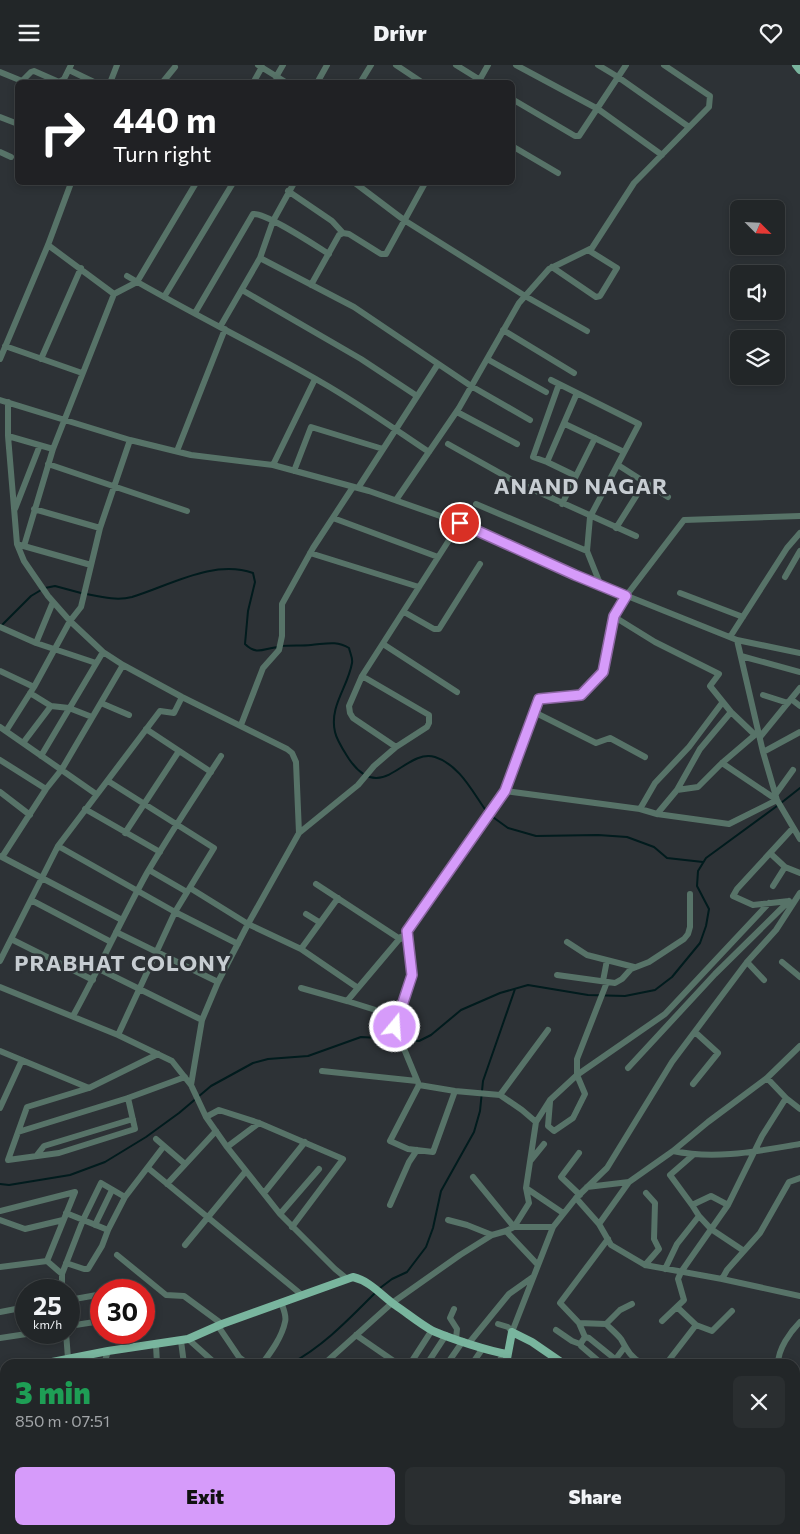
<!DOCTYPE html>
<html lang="en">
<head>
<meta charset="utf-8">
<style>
	:root { --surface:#222628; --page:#2a2e30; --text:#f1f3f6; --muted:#a2a5a8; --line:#3f4345; --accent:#d69bfa }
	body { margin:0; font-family:Commissioner,sans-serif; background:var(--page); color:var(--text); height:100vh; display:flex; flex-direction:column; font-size:19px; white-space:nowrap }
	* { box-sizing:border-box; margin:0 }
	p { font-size:16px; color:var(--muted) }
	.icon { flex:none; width:28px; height:28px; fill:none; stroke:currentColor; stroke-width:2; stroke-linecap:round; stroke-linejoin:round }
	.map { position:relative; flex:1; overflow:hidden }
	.panel { position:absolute; left:0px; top:1294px; width:800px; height:176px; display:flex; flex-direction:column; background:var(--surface); border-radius:15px 15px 0 0; box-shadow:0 2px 8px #0003,0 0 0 1px var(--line) }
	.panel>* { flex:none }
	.hud { position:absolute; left:15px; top:15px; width:500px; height:105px; border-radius:8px; box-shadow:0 2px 8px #0003,0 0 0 1px var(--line); background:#202124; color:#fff; overflow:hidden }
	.needle { width:32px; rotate:114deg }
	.tools { position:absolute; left:730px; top:135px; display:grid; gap:10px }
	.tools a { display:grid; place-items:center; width:55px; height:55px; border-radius:8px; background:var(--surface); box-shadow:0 2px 8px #0003,0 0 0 1px var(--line); font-size:25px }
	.speed { position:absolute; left:15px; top:1214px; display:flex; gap:10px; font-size:25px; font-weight:700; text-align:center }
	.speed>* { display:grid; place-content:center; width:65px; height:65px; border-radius:50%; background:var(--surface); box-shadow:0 2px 8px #0003,0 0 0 1px var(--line); line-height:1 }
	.speed small { font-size:12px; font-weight:400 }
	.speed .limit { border:8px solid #d22; background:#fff; color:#111 }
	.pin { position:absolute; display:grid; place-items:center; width:42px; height:42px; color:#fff; margin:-21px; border:2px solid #fff; border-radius:50%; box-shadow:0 1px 5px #0007 }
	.me { position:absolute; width:55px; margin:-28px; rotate:18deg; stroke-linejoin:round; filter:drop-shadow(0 0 4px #0008) }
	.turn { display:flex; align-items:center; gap:18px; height:105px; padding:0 15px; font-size:22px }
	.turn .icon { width:65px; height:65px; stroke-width:2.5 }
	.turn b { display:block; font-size:35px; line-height:42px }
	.round { display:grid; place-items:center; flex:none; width:52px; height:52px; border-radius:8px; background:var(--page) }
	.head { display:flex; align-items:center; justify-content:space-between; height:85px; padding:0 15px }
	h1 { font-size:30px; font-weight:800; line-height:38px; color:#1e9e55 }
	.primary-button { display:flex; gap:10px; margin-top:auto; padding:10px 15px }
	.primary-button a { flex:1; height:58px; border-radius:8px; background:var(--accent); color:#111; font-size:20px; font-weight:800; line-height:58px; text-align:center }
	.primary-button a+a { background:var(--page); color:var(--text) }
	header { display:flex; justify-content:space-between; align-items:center; height:65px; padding:0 15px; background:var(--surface); font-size:22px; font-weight:800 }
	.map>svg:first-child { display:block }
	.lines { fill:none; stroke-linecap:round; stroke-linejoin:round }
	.stream { stroke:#011b1d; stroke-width:2 }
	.minor { stroke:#577368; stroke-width:6 }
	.major { stroke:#79b59e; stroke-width:8 }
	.route-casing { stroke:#8b65a2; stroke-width:12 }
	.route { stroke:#d69bfa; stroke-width:9 }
	.labels { text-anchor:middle; stroke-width:5; stroke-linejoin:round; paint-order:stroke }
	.district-label { font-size:22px; font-weight:bold; letter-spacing:1px; fill:#c7cdd2; stroke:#2d3236 }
</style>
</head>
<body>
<header><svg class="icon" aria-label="menu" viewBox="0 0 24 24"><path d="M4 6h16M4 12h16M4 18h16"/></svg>Drivr<svg class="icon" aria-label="heart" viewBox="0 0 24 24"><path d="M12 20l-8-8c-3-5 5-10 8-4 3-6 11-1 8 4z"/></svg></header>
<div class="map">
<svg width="800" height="1469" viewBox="0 0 800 1469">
	<rect width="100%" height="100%" fill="#2d3236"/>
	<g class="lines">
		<path class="stream" d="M45 523 55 521 81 528
			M86 529C101 532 117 536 132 532 169 521 213 494 253 508L255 517 248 546 245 579C257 591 264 583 278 582
			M2 560 31 531 41 525
			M282 581C292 580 301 581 311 580 325 579 336 575 349 583 350 588 353 593 352 598 348 622 329 641 335 667 337 676 344 686 349 694 382 742 404 683 435 692 460 700 473 728 487 747
			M781 738 800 723
			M490 750 508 763 536 771 598 770 627 772 654 782 667 793 703 797
			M402 975 419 976 431 970 461 945 500 928 528 920 588 930 625 931 655 925 672 912 700 878 706 861 709 844 697 821 698 806 706 793 777 741
			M0 1119 9 1120 70 1110 105 1097 146 1072 179 1048 211 1021 253 998 268 994 308 991 361 972 397 974
			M380 1223 392 1214 407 1207 426 1182 433 1163 441 1126 474 1067 480 1046 483 1016 515 924
			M290 1299C324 1281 350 1253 376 1227
			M148 1469 154 1465"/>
		<path class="minor" d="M258 0 287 18
			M396 0 423 18
			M456 0 485 18
			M516 0 598 44 662 90
			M598 0 618 12 689 62
			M69 5 96 18
			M0 7 22 16 31 7 34 6 59 17 64 14 71 0
			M276 12 283 0
			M479 16 488 0
			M110 18 117 0
			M162 18 175 2
			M253 18 262 2
			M317 18 327 0
			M360 18 371 0
			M512 34 575 71H579L626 0
			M0 52 18 59
			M512 81 558 108
			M0 87 11 92
			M355 118 404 155 525 231 587 266
			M288 126 332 156 343 168
			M260 193 354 242 471 321 530 355
			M552 202 596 232 600 231 617 203 588 185
			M127 211C190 248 257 280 321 317 358 338 393 363 429 387
			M311 220 339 170 343 168 349 169 381 189H386L425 118
			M242 225 361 294 417 331
			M114 229 137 217 196 118
			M164 232 233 118
			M195 248 253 149C265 147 316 181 329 189
			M220 262 260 193 273 156 294 118
			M503 265 574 308
			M5 281 82 308
			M0 294 48 180 71 118
			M41 294 81 203
			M487 294 546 327
			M551 315 639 359 590 452 587 486 601 521
			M559 319 533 392 547 397 576 411
			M0 335 130 375 191 390 273 400 369 426 460 458 575 510 737 575 800 588
			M8 337V371L17 479 24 496 48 531 70 556 103 587 123 600 182 632 287 684 292 688 296 697 299 768 248 859 218 917 202 955 191 1020
			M457 347 517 379
			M565 359 624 387
			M8 371 53 384
			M448 379 514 416 636 471
			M177 386 225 264
			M547 397 577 328
			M48 399 187 446
			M273 400 315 314
			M618 400 668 432
			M294 406 311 362 383 384
			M358 423 438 299
			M396 435 459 343 519 238 549 204 592 183 634 118 709 42 710 31 664 0
			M476 439 587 486
			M562 439 595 373
			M15 444 40 380
			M34 444 100 463
			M333 453 438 492
			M616 463 645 417
			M20 480 91 500
			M24 481 53 384 114 229 48 180
			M310 488 419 522
			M785 512 800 486
			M680 528 743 552
			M404 547 434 564H439L480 499
			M613 551 655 577 719 609 710 621 731 647 754 669
			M0 562 36 578 96 598
			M730 572 787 483 800 468
			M737 575 763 687 777 735 800 774
			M36 578 53 537
			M383 579 457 627
			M741 591 800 607
			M0 606 34 622
			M30 628 51 641 69 643 92 652
			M763 630 788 638
			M791 634 800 641
			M101 638 129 650
			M534 647 596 678 610 673 645 692
			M241 660 263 603 279 585 282 571V539L313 483 353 422
			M0 662 96 729
			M146 664 211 707
			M6 666 34 622 70 556 81 542 100 463 130 375
			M760 672 800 623
			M23 678 51 641
			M396 682 353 653 350 648 349 641 362 611 460 458
			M763 687 800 667
			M41 691 103 587
			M0 695 46 724
			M108 716 214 783 175 847 118 970
			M677 725 700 684 731 647
			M505 726 640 744 657 749 729 759 777 735 722 698
			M0 727 30 750
			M775 730 793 705
			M85 744 160 787
			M640 744 655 718 689 682 722 638
			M657 749 677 725 698 722 722 698 756 669
			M125 768 179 686
			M299 768 358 720 374 701 396 682 427 662 429 658V650L362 611
			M58 781 175 847 238 879
			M771 789 785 802 800 808
			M0 791 122 855
			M2 792 46 724 62 704 123 600
			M149 805 187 827 190 823 248 859 301 884 358 923
			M316 819 400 874
			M773 821 785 802
			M31 835 111 877
			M789 836 753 840 733 831 737 824 793 763
			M306 849 319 857
			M116 867 218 917
			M11 874 93 915
			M567 877 587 890 634 902
			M301 884 338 833
			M0 896 58 781 160 646 174 648 182 632
			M747 897 764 915
			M782 897 800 912
			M99 904 202 955
			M557 910 615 918 622 914 631 904 649 897 684 874 688 869 690 862V829
			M603 916 607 895
			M0 922 118 970 172 996 191 1020 206 1052 227 1082 280 1149 335 1204 346 1213
			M301 923 347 936 398 952
			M347 936 401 872
			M73 951C99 904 121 855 147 808 170 768 196 730 221 691
			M548 965 500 1030 455 1026 419 1020 395 962 412 910 407 866 505 726 539 634 581 630 603 607 613 551 626 531 684 455 800 451
			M0 986 89 1023
			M628 1003 715 909 789 836
			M322 1006 417 1016
			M693 1019 718 988 695 967
			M419 1020 390 1076 408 1084 433 1087 455 1026
			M500 1030 522 1045 536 1057
			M128 1033 135 1064 59 1088 8 1095 27 1042 89 1023 158 989
			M786 1033 800 1044
			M550 1037 548 1061 554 1066 573 1053 585 1029 577 1010V994L607 917
			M0 1043 22 995
			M206 1052 219 1045 259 1058 343 1094 292 1162
			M18 1067 128 1033 185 1012
			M156 1074 185 1099
			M227 1082 259 1058
			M673 1086C716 1095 758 1086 800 1079
			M579 1088 561 1112 580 1130
			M37 1090 44 1081 133 1054
			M531 1095 544 1079
			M148 1103 302 1230
			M473 1112 514 1162 529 1138 526 1123
			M167 1119 216 1066
			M587 1122 629 1117 673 1086 708 1057 767 1013 800 981
			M264 1128 305 1077
			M576 1133 599 1159 611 1180 645 1200 722 1214 800 1231
			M390 1140 409 1097 417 1085
			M692 1140 670 1110 693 1090
			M0 1146 75 1127
			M66 1148 108 1165
			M563 1148 526 1123 536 1057 550 1035 577 1010 665 949 769 838
			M280 1149 319 1104
			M699 1151 711 1164 744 1186
			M0 1155 25 1164 63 1155
			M448 1155 467 1160 492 1170
			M599 1159 629 1117
			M95 1160 112 1125
			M506 1166 538 1200
			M185 1180 246 1106
			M117 1190 166 1230 184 1231 222 1259
			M66 1198 84 1204H88L102 1181 108 1165 125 1132 164 1081
			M645 1200 659 1184 654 1174 655 1138 646 1128
			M0 1202 47 1196
			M665 1204 677 1179 699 1151 692 1140 711 1131 728 1140
			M62 1209 47 1196 75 1127
			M722 1214 727 1205 760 1168 789 1117 800 1113
			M62 1225V1209L83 1155 101 1118 125 1132
			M69 1235 97 1230
			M454 1244 450 1253 457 1264 456 1274
			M0 1247 26 1242
			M662 1256 684 1235 678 1214 681 1207 728 1140 762 1071 786 1033 767 1013
			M579 1258 606 1259C611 1264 617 1269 621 1274 627 1285 631 1293 643 1299
			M498 1259 508 1262 512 1267
			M606 1259 620 1245 632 1239
			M696 1260 712 1266 732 1246
			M69 1261 101 1256
			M218 1261 239 1292 248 1299
			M556 1265 572 1276 580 1279
			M512 1267 553 1162 576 1133 607 1103 672 997 747 897 776 865 800 828
			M66 1268 68 1293
			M356 1270 398 1299
			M585 1272 589 1273 615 1294
			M0 1273 33 1268
			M188 1274 216 1299
			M181 1276 184 1299
			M469 1278 509 1229 533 1212
			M156 1280 157 1299
			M104 1299 108 1286
			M262 1299C271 1287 282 1272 285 1257 287 1251 283 1243 281 1237
			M324 1299 392 1238 460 1190 492 1170 506 1166 514 1162H553
			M410 1299 432 1265
			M427 1299 446 1270
			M447 1299 463 1276
			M472 1299 483 1283
			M497 1299 504 1289
			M602 1299 581 1281V1278L585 1272 579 1258 560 1238 608 1174
			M612 1299 624 1283
			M666 1299 696 1260 677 1242
			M778 1299C778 1284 790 1267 800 1257
			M0 1319 5 1322
			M0 1342 5 1344
			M795 1346 800 1349
			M0 1373 5 1374
			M795 1376 800 1377
			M0 1395 5 1382
			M795 1405 800 1409
			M795 1441 800 1444
			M795 1453 800 1448
			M0 1456 5 1458
			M20 1465 28 1469
			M91 1465 97 1469
			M121 1465 127 1469
			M236 1465 246 1469
			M281 1465 291 1469
			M508 1465 514 1469
			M622 1465 627 1469
			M305 1467 309 1469
			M171 1468 173 1465
			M197 1469 199 1465
			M211 1469 213 1465
			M317 1469 320 1465
			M336 1469 339 1465
			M359 1469 361 1465
			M384 1469 386 1465
			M541 1469 544 1465
			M686 1469 689 1465
			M733 1469 737 1465
			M783 1469 786 1465"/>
		<path class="major" d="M796 0 800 5
			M42 1299 108 1286 188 1274 222 1259 353 1212C370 1216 381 1230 395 1240 407 1248 420 1259 433 1266 452 1274 488 1286 507 1289
			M506 1299 512 1267 532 1277 564 1299
			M0 1309 5 1308
			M0 1414 5 1415
			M0 1420 5 1421
			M795 1457 800 1460
			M99 1465 105 1469
			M108 1465 114 1469
			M425 1469 428 1465
			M434 1469 436 1465"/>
	</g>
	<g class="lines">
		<g class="route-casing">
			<path id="route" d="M395 962 412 910 407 866 505 726 539 634 581 630 603 607 614 551 626 531 575 510 460 458"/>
		</g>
		<use href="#route" class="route"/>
	</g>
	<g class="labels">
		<g class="district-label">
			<text x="581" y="429">ANAND NAGAR</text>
			<text x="123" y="906">PRABHAT COLONY</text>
		</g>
	</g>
</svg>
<div class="tools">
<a><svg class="needle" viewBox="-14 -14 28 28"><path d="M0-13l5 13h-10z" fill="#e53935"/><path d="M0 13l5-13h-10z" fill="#a2a5a8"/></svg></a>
<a><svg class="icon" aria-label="sound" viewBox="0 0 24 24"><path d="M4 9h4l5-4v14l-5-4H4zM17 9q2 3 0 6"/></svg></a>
<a><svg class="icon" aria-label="layers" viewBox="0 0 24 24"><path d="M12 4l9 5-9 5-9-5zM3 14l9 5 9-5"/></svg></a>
</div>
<div class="speed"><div>25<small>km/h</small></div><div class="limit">30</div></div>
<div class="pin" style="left:460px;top:458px;background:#d93025"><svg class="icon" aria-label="arrive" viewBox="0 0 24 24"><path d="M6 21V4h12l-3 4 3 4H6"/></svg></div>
<svg class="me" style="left:395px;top:962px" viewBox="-20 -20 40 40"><circle r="17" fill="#d69bfa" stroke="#fff" stroke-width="3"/><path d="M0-11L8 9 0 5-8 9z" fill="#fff"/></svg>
<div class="hud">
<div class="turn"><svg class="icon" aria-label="right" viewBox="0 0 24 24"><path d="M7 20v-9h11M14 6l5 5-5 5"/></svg><div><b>440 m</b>Turn right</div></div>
</div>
<section class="panel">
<div class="head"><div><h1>3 min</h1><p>850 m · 07:51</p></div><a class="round"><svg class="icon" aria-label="close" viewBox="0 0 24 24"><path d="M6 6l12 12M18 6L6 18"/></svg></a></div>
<div class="primary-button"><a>Exit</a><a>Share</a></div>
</section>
</div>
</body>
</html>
